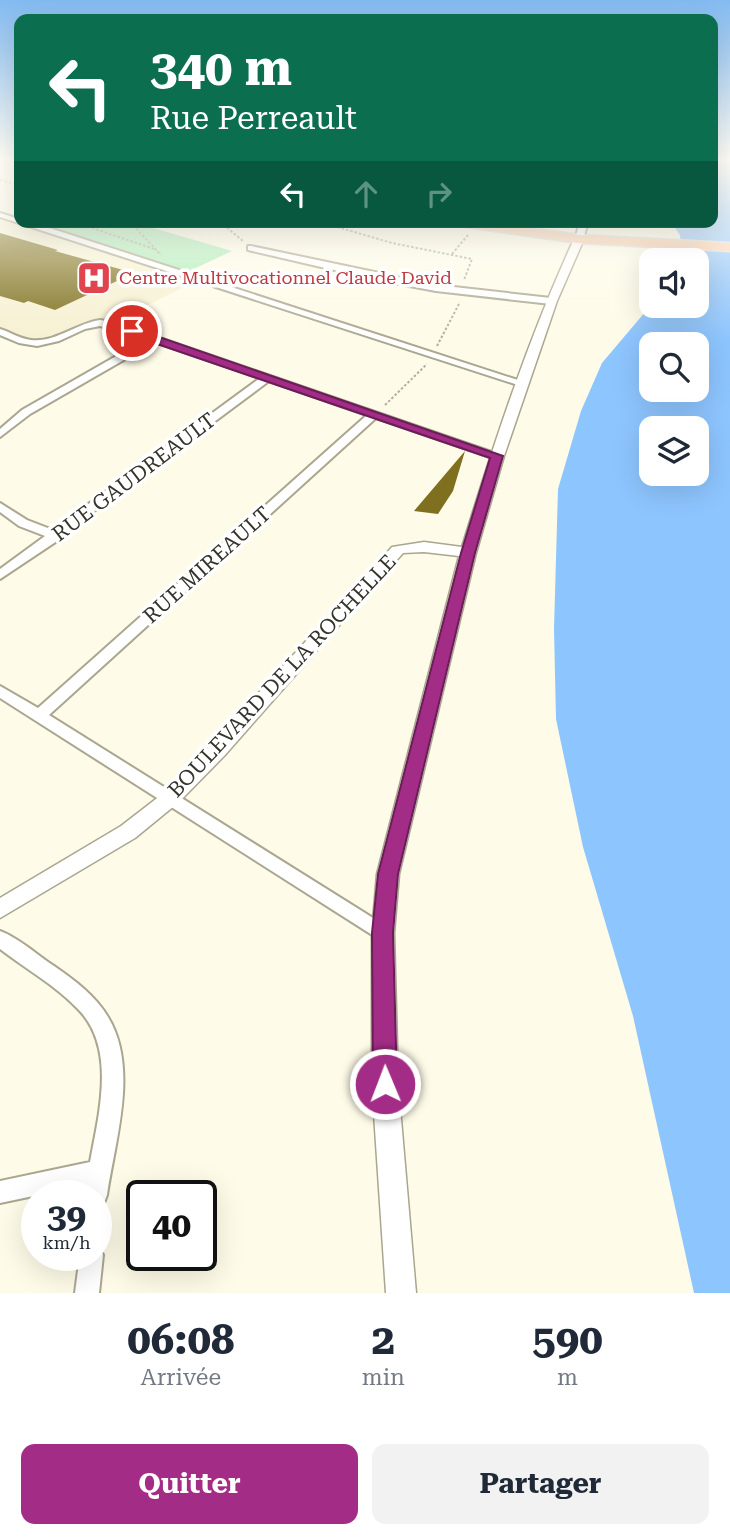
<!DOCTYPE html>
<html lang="fr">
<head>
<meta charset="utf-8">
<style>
	:root { --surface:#fff; --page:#f2f2f3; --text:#1f2937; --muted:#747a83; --accent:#a32d86 }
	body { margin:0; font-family:"Roboto Serif",serif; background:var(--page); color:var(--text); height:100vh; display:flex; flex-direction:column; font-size:26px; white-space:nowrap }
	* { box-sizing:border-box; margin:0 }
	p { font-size:23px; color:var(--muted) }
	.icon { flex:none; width:38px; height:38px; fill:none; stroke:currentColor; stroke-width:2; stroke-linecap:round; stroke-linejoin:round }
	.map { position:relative; height:1293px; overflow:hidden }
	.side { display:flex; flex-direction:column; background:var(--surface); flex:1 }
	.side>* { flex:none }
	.hud { position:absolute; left:14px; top:14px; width:704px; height:214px; border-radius:14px; box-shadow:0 7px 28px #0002; background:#0b6e4f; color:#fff; overflow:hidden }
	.tools { position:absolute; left:639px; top:248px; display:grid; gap:14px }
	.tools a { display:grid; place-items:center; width:70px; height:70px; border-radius:14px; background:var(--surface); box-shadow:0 7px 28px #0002; font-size:35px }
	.speed { position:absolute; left:21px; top:1180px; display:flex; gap:14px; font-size:35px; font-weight:700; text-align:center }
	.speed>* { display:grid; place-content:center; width:91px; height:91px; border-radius:50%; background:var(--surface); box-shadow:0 7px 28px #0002; line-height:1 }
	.speed small { font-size:18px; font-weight:400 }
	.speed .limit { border:4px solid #111; border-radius:10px; background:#fff; color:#111 }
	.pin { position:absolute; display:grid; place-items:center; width:60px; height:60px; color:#fff; margin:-30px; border:4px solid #fff; border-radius:50%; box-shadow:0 2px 7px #0007 }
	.me { position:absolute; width:77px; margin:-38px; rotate:359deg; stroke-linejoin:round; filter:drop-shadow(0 0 5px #0008) }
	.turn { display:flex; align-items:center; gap:24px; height:147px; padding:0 21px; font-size:32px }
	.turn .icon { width:91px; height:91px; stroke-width:2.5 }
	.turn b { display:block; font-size:49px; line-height:60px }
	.lanes { display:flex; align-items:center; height:66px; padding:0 21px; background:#0003; justify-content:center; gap:35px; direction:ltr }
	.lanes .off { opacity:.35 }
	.eta { display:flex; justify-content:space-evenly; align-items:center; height:119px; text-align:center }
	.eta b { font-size:42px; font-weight:700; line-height:49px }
	.primary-button { display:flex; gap:14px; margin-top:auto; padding:14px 21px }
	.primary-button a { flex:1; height:80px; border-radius:14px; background:var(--accent); color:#fff; font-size:28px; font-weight:700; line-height:80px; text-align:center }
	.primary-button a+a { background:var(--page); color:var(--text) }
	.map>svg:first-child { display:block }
	.built { fill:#f6f1d2 }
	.green { fill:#aeedb9 }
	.water { fill:#8dc5fe; fill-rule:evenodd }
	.building { fill:#7e701e }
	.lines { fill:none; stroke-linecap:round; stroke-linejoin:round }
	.minor-casing { stroke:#aaa690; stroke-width:4 }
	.tertiary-casing { stroke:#aaa690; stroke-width:3 }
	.primary-casing { stroke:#dfdfdd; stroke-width:3 }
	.path { stroke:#b2afa0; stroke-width:2; stroke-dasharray:2.5 2; stroke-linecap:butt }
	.minor { fill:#fff; fill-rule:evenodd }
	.tertiary { fill:#fff; fill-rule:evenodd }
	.primary { fill:#fbd0af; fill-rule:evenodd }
	.route { fill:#a32d86; stroke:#6a1d57; stroke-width:2 }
	.labels { text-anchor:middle; stroke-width:7; stroke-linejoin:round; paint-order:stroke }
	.far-health-label { font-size:18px; fill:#be3a42; stroke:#fff; text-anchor:start }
	.street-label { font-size:21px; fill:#35342b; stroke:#fff }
</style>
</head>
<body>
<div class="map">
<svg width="730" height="1293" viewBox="0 0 730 1293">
	<rect width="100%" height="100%" fill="#fefbe8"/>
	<path class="built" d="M0 215 181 275 194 282 110 324 100 322 50 341 37 343 0 332Z"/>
	<path class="green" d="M22 222H133L232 251 181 275Z"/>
	<path class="water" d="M712 159H730V1293H694L633 1016 583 847 556 719 554 629 558 489 581 411 602 363 651 305 696 306V261H682L680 235 671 222H712ZM651 345H696V390H651ZM651 429H696V474H651Z"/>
	<path class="building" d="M0 233 58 250 55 251 134 273 55 310 28 301 24 303 0 296Z
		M465 451 453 491 438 514 414 511Z"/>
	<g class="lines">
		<g class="minor-casing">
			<path id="minor" d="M0 213 19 219V222H31L527 383 518 385 0 217Z
				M580 222H588L583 239 579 241 575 239Z
				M251 246 436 285 551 298 555 301 551 304 436 291 377 280 248 250V246Z
				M100 320 113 322 503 456 501 458H493L376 418 49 715 389 928 392 933 389 938 383 941 377 938 0 698V686L38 708 367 415 269 381 62 535 60 539 0 579V569L45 536 19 526 0 512V503L27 520 53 530 260 378 155 342 30 414 0 437V429L22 410 146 339 100 326 85 329 59 341 37 346 19 343 0 335V329C10 332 20 339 31 340 55 343 77 323 100 320Z
				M0 931C19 938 37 955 54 966 74 980 95 995 108 1017 139 1068 115 1140 107 1195L104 1203 96 1206V1195H85L86 1185 0 1203V1181L90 1162C99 1113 117 1047 77 1008 55 985 26 969 0 949Z
				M96 1246 99 1247 103 1255 99 1293H75L80 1255H96Z"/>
		</g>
		<g class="tertiary-casing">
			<path id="tertiary" d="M579 236 584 239 557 301 504 456 476 553 399 874 394 933 398 1084 416 1293H386L372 1084V933L377 874 459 556 424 552 403 553 225 755 179 802 135 838 0 918V898L121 826 165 792 211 745 392 547 424 542 462 547C494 443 528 339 574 239Z"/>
		</g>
		<g class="primary-casing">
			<path id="primary" d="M453 222H487L579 235 730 243V251L579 243 459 226Z"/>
		</g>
		<path class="path" d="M0 180 19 185
			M75 222 157 250
			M130 222 161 255
			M220 222 243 241
			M320 222 392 243 472 259 464 280
			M429 222 447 226
			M452 254 468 235
			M437 346 460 302
			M385 405 427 364"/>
		<use href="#minor" class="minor"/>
		<use href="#tertiary" class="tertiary"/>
		<use href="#primary" class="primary"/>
	</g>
	<linearGradient id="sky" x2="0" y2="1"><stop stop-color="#83bbf1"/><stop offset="0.47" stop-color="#fffdf5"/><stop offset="1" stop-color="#fffdf5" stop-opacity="0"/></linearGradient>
	<rect width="730" height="340" fill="url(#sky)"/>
	<path class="route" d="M128 329H136L503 456 475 553 398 874 393 933 397 1084 393 1091 385 1095 377 1091 373 1084 372 933 378 874 461 553 490 458 128 334Z"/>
	<defs>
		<g id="hospital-square" transform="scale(1.75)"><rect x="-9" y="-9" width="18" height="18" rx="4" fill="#e0444e" stroke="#fff"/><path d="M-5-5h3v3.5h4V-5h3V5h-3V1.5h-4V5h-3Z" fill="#fff"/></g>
	</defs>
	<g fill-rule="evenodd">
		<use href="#hospital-square" x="94" y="278"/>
	</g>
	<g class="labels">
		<g class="far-health-label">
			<text x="119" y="284">Centre Multivocationnel Claude David</text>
		</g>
		<g class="street-label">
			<text transform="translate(134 477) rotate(-37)" y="7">RUE GAUDREAULT</text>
			<text transform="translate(207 565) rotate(-42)" y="7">RUE MIREAULT</text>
			<text transform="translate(282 676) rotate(-47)" y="7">BOULEVARD DE LA ROCHELLE</text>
		</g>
	</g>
</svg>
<div class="tools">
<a><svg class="icon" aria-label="sound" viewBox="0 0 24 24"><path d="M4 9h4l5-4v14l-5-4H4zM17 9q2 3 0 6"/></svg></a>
<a><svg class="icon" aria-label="search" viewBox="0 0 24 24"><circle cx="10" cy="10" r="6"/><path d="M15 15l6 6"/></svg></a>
<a><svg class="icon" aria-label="layers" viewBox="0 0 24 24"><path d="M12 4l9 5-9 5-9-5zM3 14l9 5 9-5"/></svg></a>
</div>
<div class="speed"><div>39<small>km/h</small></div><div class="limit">40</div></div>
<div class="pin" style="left:132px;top:331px;background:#d93025"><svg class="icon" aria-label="arrive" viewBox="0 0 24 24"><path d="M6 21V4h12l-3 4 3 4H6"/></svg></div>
<svg class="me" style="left:385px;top:1084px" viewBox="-20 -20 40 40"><circle r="17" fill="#a32d86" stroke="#fff" stroke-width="3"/><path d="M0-11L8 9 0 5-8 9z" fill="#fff"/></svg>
<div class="hud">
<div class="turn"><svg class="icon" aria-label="left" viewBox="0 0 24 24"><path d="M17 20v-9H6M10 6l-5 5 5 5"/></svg><div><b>340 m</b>Rue Perreault</div></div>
<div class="lanes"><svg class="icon" aria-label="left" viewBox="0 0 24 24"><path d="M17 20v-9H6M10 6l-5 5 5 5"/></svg><svg class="icon off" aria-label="ahead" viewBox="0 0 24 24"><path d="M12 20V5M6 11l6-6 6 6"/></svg><svg class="icon off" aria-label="right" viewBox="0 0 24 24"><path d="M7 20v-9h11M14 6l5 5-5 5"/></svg></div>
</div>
</div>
<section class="side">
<div class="eta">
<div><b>06:08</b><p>Arrivée</p></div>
<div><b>2</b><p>min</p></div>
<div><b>590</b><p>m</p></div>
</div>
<div class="primary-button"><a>Quitter</a><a>Partager</a></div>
</section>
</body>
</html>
